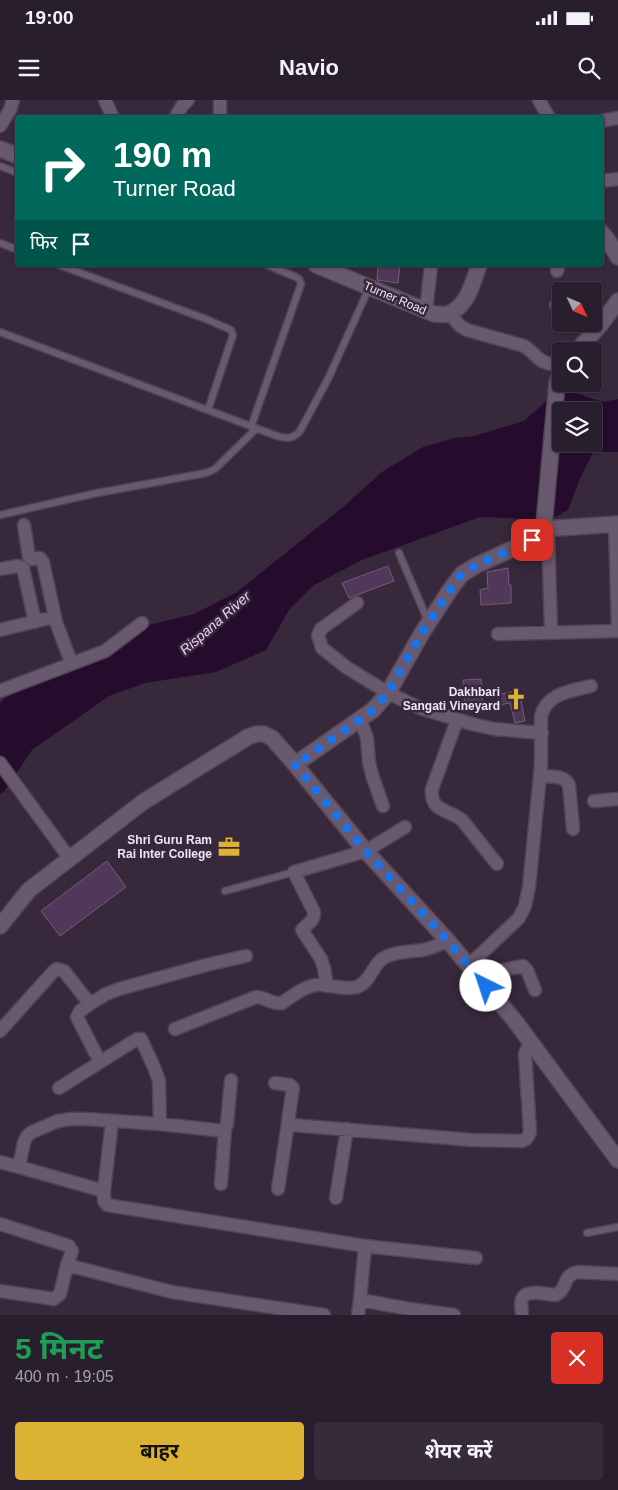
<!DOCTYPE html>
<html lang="hi">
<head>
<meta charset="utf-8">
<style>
	:root { --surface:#291e2d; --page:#352b39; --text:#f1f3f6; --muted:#a5a2aa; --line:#453c49; --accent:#dbb233 }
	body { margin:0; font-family:Helvetica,"Noto Sans Devanagari",sans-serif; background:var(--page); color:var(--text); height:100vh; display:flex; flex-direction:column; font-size:19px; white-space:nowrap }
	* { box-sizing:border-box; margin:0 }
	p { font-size:16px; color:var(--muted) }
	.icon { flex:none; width:28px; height:28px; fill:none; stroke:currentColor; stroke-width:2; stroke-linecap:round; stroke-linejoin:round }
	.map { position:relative; height:1215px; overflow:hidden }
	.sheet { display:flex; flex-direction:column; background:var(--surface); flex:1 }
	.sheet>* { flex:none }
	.guide { position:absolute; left:15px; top:15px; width:589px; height:152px; border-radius:5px; box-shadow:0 1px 4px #0004,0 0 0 1px var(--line); background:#00695c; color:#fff; overflow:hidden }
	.needle { width:32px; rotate:134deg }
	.fabs { position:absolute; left:552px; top:182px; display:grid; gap:10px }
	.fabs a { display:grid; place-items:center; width:50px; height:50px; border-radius:5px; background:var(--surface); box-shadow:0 1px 4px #0004,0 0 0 1px var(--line); font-size:25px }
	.pin { position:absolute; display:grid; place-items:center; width:42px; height:42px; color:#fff; margin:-21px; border-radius:10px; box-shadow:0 2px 8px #0006 }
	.me { position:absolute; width:55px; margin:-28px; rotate:319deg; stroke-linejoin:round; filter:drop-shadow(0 0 4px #0008) }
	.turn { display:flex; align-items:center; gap:18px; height:105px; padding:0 15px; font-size:22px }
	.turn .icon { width:65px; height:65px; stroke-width:2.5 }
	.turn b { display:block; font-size:35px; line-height:42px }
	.then { display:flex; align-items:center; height:48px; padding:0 15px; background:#0003; gap:10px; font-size:19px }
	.round { display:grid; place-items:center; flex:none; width:52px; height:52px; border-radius:5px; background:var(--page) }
	.headline { display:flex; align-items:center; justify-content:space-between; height:85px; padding:0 15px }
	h1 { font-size:30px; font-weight:700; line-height:38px; color:#1e9e55 }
	.primary-button { display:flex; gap:10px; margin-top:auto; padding:10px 15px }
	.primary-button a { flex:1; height:58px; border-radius:5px; background:var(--accent); color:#111; font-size:20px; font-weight:700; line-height:58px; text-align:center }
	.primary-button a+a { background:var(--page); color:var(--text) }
	.status { display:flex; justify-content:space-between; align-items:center; height:35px; padding:0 25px; background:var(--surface); direction:ltr }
	.status svg { height:14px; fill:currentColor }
	header { display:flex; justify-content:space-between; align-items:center; height:65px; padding:0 15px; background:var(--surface); font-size:22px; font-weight:700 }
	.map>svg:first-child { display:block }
	.water { fill:#250c2d; fill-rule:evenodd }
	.building { fill:#51375a; stroke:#6f5f75 }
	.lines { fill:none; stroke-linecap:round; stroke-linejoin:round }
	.lane-casing { stroke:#504454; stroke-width:9 }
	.street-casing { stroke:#504454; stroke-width:15 }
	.secondary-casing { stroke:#504454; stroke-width:18 }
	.lane { stroke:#69596f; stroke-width:6 }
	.street { stroke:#69596f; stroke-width:12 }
	.secondary { stroke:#69596f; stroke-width:15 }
	.route { stroke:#1a73e8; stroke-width:9; stroke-dasharray:0 16.2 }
	.labels { text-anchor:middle; stroke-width:5; stroke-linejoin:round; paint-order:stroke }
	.street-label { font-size:12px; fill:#efe5f2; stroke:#37283c }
	.poi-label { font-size:12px; font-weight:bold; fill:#efe5f2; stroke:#37283c; text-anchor:end }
	.water-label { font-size:14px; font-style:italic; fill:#eed2f8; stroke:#37283c }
</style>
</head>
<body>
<div class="status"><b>19:00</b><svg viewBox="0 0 49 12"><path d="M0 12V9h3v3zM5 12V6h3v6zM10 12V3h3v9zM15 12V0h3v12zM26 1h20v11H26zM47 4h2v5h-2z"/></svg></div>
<header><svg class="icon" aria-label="menu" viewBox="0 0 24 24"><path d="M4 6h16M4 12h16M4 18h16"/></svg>Navio<svg class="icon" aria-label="search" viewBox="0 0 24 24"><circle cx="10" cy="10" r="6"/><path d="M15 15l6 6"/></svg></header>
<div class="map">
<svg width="618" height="1215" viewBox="0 0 618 1215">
	<rect width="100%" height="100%" fill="#37283c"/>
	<path class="water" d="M561 288 603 302 618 299V352H593L579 381 568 410 550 420 480 417 362 460 314 485 289 510 266 550 216 572 145 583 109 596 32 650 4 692 0 694V603L5 598 73 565 141 527 194 514 237 492 343 407 382 372 423 347 455 338 474 336 524 321ZM561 311H594V344H561Z"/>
	<path class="building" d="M378 165H400L398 183 377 180Z
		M388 466 394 481 349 498 342 483Z
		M508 468 509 485H511V503L481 505 480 490 488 488 487 472Z
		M481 579 483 610 465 611 463 580Z
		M519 590 525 621 515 623 510 603 499 605 497 595Z
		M233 742 235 752 223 755 220 745Z
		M107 761 126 787 60 836 41 811Z"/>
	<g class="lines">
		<g class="lane-casing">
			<path id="lane" d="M0 66 18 73
				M0 143 18 150
				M59 165 206 219 231 230 233 235 208 310
				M0 232 277 336C287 339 293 339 300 331L329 277 369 188
				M251 327 301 184 299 179 296 177 267 165
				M0 415 92 394 206 373 215 369 256 329
				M399 453 428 521
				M225 791 294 772
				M587 1133 618 1127"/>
		</g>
		<g class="street-casing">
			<path id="street" d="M105 0 113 18
				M539 0 549 18
				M175 18 182 6 188 0
				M220 18V0
				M601 21 618 18
				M0 26 10 10 13 0
				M601 81 618 79
				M557 171 559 165
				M556 205 561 207
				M426 211 431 165
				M450 214 460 226 467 230 524 246C530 249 532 253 537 257 544 264 552 264 561 265
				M24 425 29 457 32 459 40 458 43 462 56 522 71 562
				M615 425 618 527
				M548 428 551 532
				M0 469 18 466 23 468 35 522
				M357 503 321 529 318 535 322 548 346 567 388 593 420 608 472 624 494 629 542 633
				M0 530 54 517
				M498 534 618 531
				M0 591 105 551 142 523
				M360 619 367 638 369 663 373 678 383 706
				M457 620 432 689C430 712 448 709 462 720L497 764
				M0 663 70 759
				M540 676C551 677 564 675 569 685L573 729
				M594 701 618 699
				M468 866 519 818 525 806 529 787 541 665V616C547 593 571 591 591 586
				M477 875 523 866 527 870 535 890
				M327 886 324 868 321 859 302 830C307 824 315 821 314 812L294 772 366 751 405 727
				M90 904 80 911 77 917 100 962
				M175 929 256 897C266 897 272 905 282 903 294 895 308 883 323 885 335 886 345 890 357 887 370 882 372 867 382 859 395 851 409 852 423 850 432 848 440 844 448 841
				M0 931 53 872 57 869 64 871 90 904 106 894 119 889 210 864 246 856
				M231 980 227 1024 224 1031 160 1024 85 1019H71L58 1021 32 1032 27 1036 24 1042 19 1067 104 1091V1101L107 1105 365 1146 360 1200
				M275 983 290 985 293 988 288 1021V1023L292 1025 472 1040 521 1041C527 1040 528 1037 530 1032L525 954 530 942
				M59 988 137 939H141L154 967 159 981 160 1024
				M0 1062 19 1067
				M221 1084 225 1029
				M278 1089 288 1023
				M104 1091 112 1021
				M336 1098 347 1029
				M0 1124 69 1146 72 1151 67 1165
				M365 1146 476 1158
				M0 1191 54 1199 60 1194 67 1165 172 1192 324 1215
				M358 1215 360 1200 410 1209 454 1215
				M522 1215C522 1210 520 1203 522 1199 526 1188 548 1195 556 1195 569 1188 561 1176 578 1172L618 1174"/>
		</g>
		<g class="secondary-casing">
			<path id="secondary" d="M0 49 18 56
				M601 132 607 139 618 157
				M316 165 434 214C439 214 445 216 450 213 468 205 473 182 479 165
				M577 251 601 224 618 201
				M543 429 618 424
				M294 663H297L373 610 388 593 422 533 452 487 462 474 477 465 532 440 544 425 557 283 561 271
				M0 826 29 790 143 702 248 637 256 634H264L272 638 294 663 363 748 448 841 515 921 618 1060"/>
		</g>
		<use href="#lane" class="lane"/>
		<use href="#street" class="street"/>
		<use href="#secondary" class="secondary"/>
	</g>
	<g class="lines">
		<path class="route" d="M486 886 448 841 363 748 294 663 297 664 373 610 388 593 422 533 452 487 462 474 477 465 532 440"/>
	</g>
	<defs>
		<g id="church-bare" transform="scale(1.725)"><path d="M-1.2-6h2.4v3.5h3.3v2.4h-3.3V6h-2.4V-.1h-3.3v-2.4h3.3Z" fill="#dbb233" stroke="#37283c" stroke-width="2.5" paint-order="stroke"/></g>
		<g id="office-bare" transform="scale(1.725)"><path d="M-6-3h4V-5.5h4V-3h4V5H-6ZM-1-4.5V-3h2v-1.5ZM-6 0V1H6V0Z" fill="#dbb233" stroke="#37283c" stroke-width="2.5" paint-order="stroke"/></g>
	</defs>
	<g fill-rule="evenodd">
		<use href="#church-bare" x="516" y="599"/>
		<use href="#office-bare" x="229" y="747"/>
	</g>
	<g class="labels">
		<g class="street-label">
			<text transform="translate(395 198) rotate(23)" y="4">Turner Road</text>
		</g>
		<g class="poi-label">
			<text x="500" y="596">Dakhbari<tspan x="500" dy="14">Sangati Vineyard</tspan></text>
			<text x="212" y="744">Shri Guru Ram<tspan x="212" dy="14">Rai Inter College</tspan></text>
		</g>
		<g class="water-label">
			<text transform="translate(215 523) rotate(-41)" y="5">Rispana River</text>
		</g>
	</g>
</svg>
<div class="fabs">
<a><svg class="needle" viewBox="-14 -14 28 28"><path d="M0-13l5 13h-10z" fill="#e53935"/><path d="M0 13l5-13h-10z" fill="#a5a2aa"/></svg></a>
<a><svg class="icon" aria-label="search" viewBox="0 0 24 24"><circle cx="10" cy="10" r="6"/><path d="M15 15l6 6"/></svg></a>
<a><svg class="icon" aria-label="layers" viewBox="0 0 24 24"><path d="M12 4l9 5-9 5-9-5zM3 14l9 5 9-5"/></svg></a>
</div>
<div class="pin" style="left:532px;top:440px;background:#d93025"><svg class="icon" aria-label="arrive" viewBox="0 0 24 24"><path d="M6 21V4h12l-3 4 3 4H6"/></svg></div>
<svg class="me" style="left:486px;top:886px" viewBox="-20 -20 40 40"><circle r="19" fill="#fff"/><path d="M0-13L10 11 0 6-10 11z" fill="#1a73e8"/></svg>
<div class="guide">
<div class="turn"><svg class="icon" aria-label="right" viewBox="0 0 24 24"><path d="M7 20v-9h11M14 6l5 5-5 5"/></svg><div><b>190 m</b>Turner Road</div></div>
<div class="then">फिर<svg class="icon" aria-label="arrive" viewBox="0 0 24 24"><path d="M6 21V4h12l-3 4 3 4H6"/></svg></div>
</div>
</div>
<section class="sheet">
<div class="headline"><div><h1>5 मिनट</h1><p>400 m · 19:05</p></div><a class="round" style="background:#d93025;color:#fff"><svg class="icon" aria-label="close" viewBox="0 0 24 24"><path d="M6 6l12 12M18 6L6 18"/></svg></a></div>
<div class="primary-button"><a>बाहर</a><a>शेयर करें</a></div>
</section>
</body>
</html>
